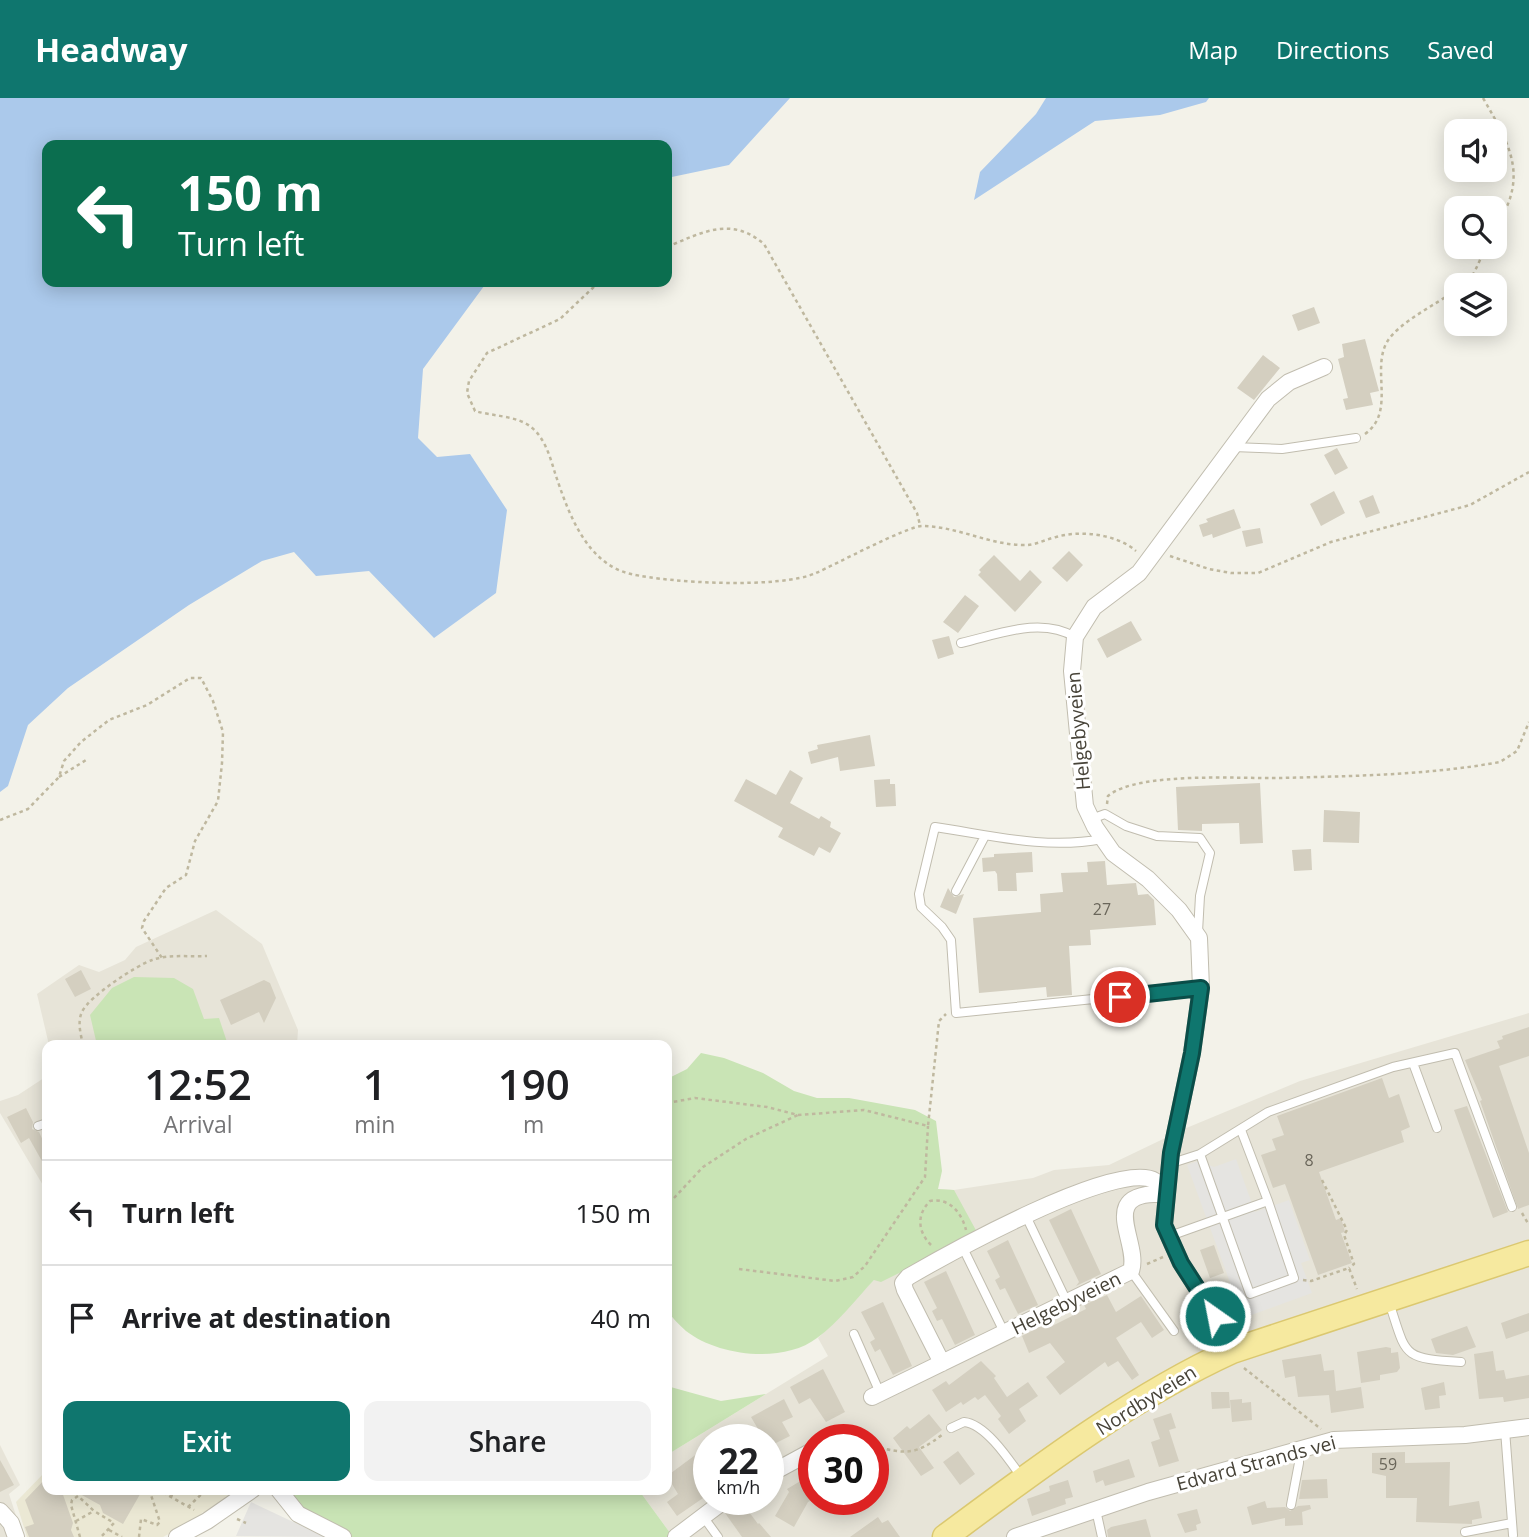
<!DOCTYPE html>
<html lang="en">
<head>
<meta charset="utf-8">
<style>
	:root { --surface:#fff; --page:#f2f2f2; --text:#202124; --muted:#757577; --line:#e0e0e0; --accent:#0f766e }
	body { margin:0; font-family:"Open Sans",sans-serif; background:var(--page); color:var(--text); height:100vh; display:flex; flex-direction:column; font-size:26px; white-space:nowrap }
	* { box-sizing:border-box; margin:0 }
	p { font-size:23px; color:var(--muted) }
	.icon { flex:none; width:38px; height:38px; fill:none; stroke:currentColor; stroke-width:2; stroke-linecap:round; stroke-linejoin:round }
	.map { position:relative; flex:1; overflow:hidden }
	.details { position:absolute; left:42px; top:942px; width:630px; height:455px; display:flex; flex-direction:column; background:var(--surface); border-radius:14px; box-shadow:0 4px 18px #0003 }
	.details>* { flex:none }
	.guide { position:absolute; left:42px; top:42px; width:630px; height:147px; border-radius:14px; box-shadow:0 4px 18px #0003; background:#0b6e4f; color:#fff; overflow:hidden }
	.controls { position:absolute; left:1444px; top:21px; display:grid; gap:14px }
	.controls a { display:grid; place-items:center; width:63px; height:63px; border-radius:14px; background:var(--surface); box-shadow:0 4px 18px #0003; font-size:35px }
	.speed { position:absolute; left:693px; top:1326px; display:flex; gap:14px; font-size:35px; font-weight:700; text-align:center }
	.speed>* { display:grid; place-content:center; width:91px; height:91px; border-radius:50%; background:var(--surface); box-shadow:0 4px 18px #0003; line-height:1 }
	.speed small { font-size:18px; font-weight:400 }
	.speed .limit { border:10px solid #d22; background:#fff; color:#111 }
	.pin { position:absolute; display:grid; place-items:center; width:60px; height:60px; color:#fff; margin:-30px; border:4px solid #fff; border-radius:50%; box-shadow:0 2px 7px #0007 }
	.me { position:absolute; width:77px; margin:-38px; rotate:327deg; stroke-linejoin:round; filter:drop-shadow(0 0 5px #0008) }
	.turn { display:flex; align-items:center; gap:24px; height:147px; padding:0 21px; font-size:32px }
	.turn .icon { width:91px; height:91px; stroke-width:2.5 }
	.turn b { display:block; font-size:49px; line-height:60px }
	.eta { display:flex; justify-content:space-evenly; align-items:center; height:119px; text-align:center }
	.eta b { font-size:42px; font-weight:600; line-height:49px }
	.button { display:flex; gap:14px; margin-top:auto; padding:14px 21px }
	.button a { flex:1; height:80px; border-radius:14px; background:var(--accent); color:#fff; font-size:28px; font-weight:600; line-height:80px; text-align:center }
	.button a+a { background:var(--page); color:var(--text) }
	ul { padding:0; list-style:none }
	li { display:flex; align-items:center; gap:21px; height:105px; padding:0 21px; border-top:2px solid var(--line) }
	li div { flex:1 }
	li b { display:block; font-size:26px }
	li em { font-style:normal }
	header { display:flex; align-items:center; gap:42px; box-sizing:border-box; height:98px; padding:0 35px; background:var(--accent); color:#fff }
	header strong { font-size:33px }
	nav { display:flex; gap:38px; margin-inline-start:auto; font-size:24px }
	.map>svg:first-child { display:block }
	.residential { fill:#e7e4d8; fill-rule:evenodd }
	.education { fill:#ebe8d4 }
	.green { fill:#c9e4b5 }
	.parking { fill:#e5e4e1 }
	.water { fill:#abc9eb }
	.building { fill:#d4cfc0 }
	.lines { fill:none; stroke-linecap:round; stroke-linejoin:round }
	.lane-casing { stroke:#c1bdaf; stroke-width:10 }
	.street-casing { stroke:#c1bdaf; stroke-width:18 }
	.primary-casing { stroke:#dbc870; stroke-width:27 }
	.path { stroke:#bfb89f; stroke-width:2.5; stroke-dasharray:3.5 3.5; stroke-linecap:butt }
	.lane { stroke:#fff; stroke-width:8 }
	.street { stroke:#fff; stroke-width:16 }
	.primary { stroke:#f6e99f; stroke-width:24 }
	.route-casing { stroke:#0a4d48; stroke-width:18 }
	.route { stroke:#0f766e; stroke-width:12 }
	.labels { text-anchor:middle; stroke-width:6; stroke-linejoin:round; paint-order:stroke }
	.number-label { font-size:16px; fill:#6a665a }
	.street-label { font-size:19px; fill:#474338; stroke:#fff }
</style>
</head>
<body>
<header>
<strong>Headway</strong>
<nav><a>Map</a><a>Directions</a><a>Saved</a></nav>
</header>
<div class="map">
<svg width="1529" height="1439" viewBox="0 0 1529 1439">
	<rect width="100%" height="100%" fill="#f3f2e9"/>
	<path class="residential" d="M216 812 262 846 298 932 297 947H49L37 896 79 867 99 874 125 862 136 849Z
		M1529 915V1439H673L638 1391H667V1357L828 1258 818 1240 874 1182 938 1091 954 1092 1033 1080 1054 1072 1109 1067 1184 1031 1300 983ZM709 1342H768V1402H709ZM814 1342H873V1402H814Z
		M47 978V1094L0 1015V1003L18 997Z
		M0 1347 20 1387 9 1396 23 1439H0Z"/>
	<path class="education" d="M47 1372V1391H239L206 1416 203 1414 195 1422 163 1439H27L16 1404Z"/>
	<path class="green" d="M134 879 174 880 193 891 204 921 219 920 228 947H97L90 917 112 890Z
		M701 955 724 960 763 975 794 993 817 1000H849L915 1012 936 1023 942 1073 938 1091 954 1092 978 1136 881 1184 874 1182C856 1201 838 1225 817 1240 783 1266 718 1258 686 1233 679 1227 673 1220 667 1213V981L687 971Z
		M667 1288 721 1303 766 1296 667 1357Z
		M278 1391H638L673 1439H343L308 1423Z"/>
	<path class="parking" d="M1236 1061 1255 1114 1289 1102 1310 1162 1301 1165 1312 1195 1243 1220 1187 1067 1198 1063 1214 1069Z
		M251 1404 325 1439 236 1438Z"/>
	<path class="water" d="M0 0H790L729 67 667 80V47H47V184H487L423 271 418 340 437 359 470 356 507 412 496 495 434 540 369 473 316 478 294 454 262 463 189 507 68 590 28 627 8 688 0 694Z
		M1046 0H1209L1206 4 1160 17 1095 23 974 102 980 74 1036 16Z"/>
	<path class="building" d="M1314 209 1320 225 1298 233 1292 217Z
		M1365 241 1379 293 1370 295 1373 307 1346 312 1343 301 1348 300 1338 261 1344 259 1342 246Z
		M1263 257 1280 270 1254 302 1237 290Z
		M1337 350 1348 370 1335 377 1324 357Z
		M1334 393 1345 415 1321 428 1310 406Z
		M1373 397 1380 415 1366 420 1359 403Z
		M1234 411 1241 430 1213 440 1212 436 1203 439 1199 427 1208 424 1206 421Z
		M1260 430 1263 445 1246 449 1242 433Z
		M1069 453 1083 467 1067 484 1052 470Z
		M994 457 1020 483 1030 472 1042 484 1015 514 978 477 981 474 979 472Z
		M965 497 979 508 958 535 943 524Z
		M1131 523 1142 542 1107 560 1097 541Z
		M949 538 954 556 938 561 932 542Z
		M870 637 875 668 840 673 838 659 811 666 808 654 818 651 817 647Z
		M790 672 803 680 790 705 819 721 821 718 831 724 830 729 841 735 830 755 819 749 814 758 778 739 783 730 734 703 746 681 776 697Z
		M890 681V686H895L896 708 876 709 874 682Z
		M1260 685 1263 745 1240 746 1239 725 1202 726V733L1178 732 1176 689Z
		M1324 712 1360 714 1359 745 1323 744Z
		M1311 751 1312 772 1294 773 1292 752Z
		M1032 754 1033 774 1016 775 1017 793H998L997 776 995 773 983 774 982 760 994 759V756Z
		M1105 763 1107 787 1136 785 1138 797 1148 796 1154 802 1156 827 1090 832 1091 847 1069 848 1072 897 1047 899 1046 889 979 895 973 820 1041 814 1040 796 1063 794 1061 775 1088 774 1087 764Z
		M948 790 954 799 964 796 956 816 940 809Z
		M81 872 91 891 75 899 65 881Z
		M264 882 270 885 276 900 264 925 259 914 231 927 220 902Z
		M1529 929V958L1499 968 1529 1055V1107L1518 1111 1480 1003 1482 1002 1465 962 1500 950 1497 943 1503 941 1502 938Z
		M1382 980 1389 1000 1399 996 1410 1029 1401 1033 1404 1044 1319 1074 1336 1122 1341 1120 1345 1134 1341 1135 1352 1165 1318 1177 1285 1086 1273 1090 1261 1057 1276 1052 1272 1041 1284 1037 1277 1018Z
		M1467 1008 1508 1114 1493 1120 1454 1012Z
		M26 1010 33 1024 32 1031 39 1034 47 1051V1072L29 1040 21 1045 7 1019Z
		M1071 1111 1101 1176 1076 1188 1079 1184 1049 1122Z
		M1008 1142 1038 1207 1018 1216 1005 1190 1000 1192 995 1182 1000 1179 987 1153Z
		M1214 1147 1224 1175 1210 1180 1200 1152Z
		M946 1173 975 1237 955 1247 942 1221 937 1223 932 1213 937 1210 924 1184Z
		M1107 1197 1116 1214 1141 1198 1164 1232 1152 1240 1141 1224 1116 1240 1139 1277 1132 1282 1118 1263 1108 1269 1105 1264 1060 1297 1046 1279 1065 1264 1050 1245 1029 1255 1022 1238 1047 1225 1050 1229 1086 1211 1084 1207Z
		M883 1204 912 1268 893 1277 880 1251 875 1254 870 1244 875 1241 861 1214Z
		M1529 1215V1233L1506 1241 1501 1225Z
		M1467 1228 1476 1249 1453 1257 1436 1255 1431 1241Z
		M1386 1249 1391 1250V1255L1398 1254 1400 1270 1397 1274 1380 1277V1282L1361 1285 1357 1254Z
		M1493 1253 1496 1273 1504 1272 1506 1281 1529 1277V1300L1504 1304 1503 1299 1479 1301 1474 1256Z
		M1321 1256 1324 1273 1334 1272 1336 1293 1361 1289 1364 1310 1331 1315 1329 1297 1298 1299 1295 1278 1285 1280 1282 1262Z
		M981 1263 996 1278 994 1280 1007 1299 1028 1284 1038 1298 1019 1311 1026 1323 1009 1336 998 1321 1001 1318 985 1297 978 1302 975 1299 963 1307 961 1304 946 1314 932 1292 946 1283 949 1287Z
		M823 1271 845 1314 826 1324 810 1300 799 1306 790 1289Z
		M1444 1284 1446 1297 1439 1298 1440 1310 1425 1312 1421 1290Z
		M1211 1294H1229L1230 1310 1212 1311Z
		M784 1301 793 1319 782 1324 790 1338 772 1347 769 1342H733L758 1331 751 1319Z
		M1242 1301V1305L1251 1304 1252 1322 1232 1324 1230 1302Z
		M1171 1315 1176 1330 1169 1332 1179 1363 1159 1369 1151 1344 1160 1341 1153 1321Z
		M929 1316 942 1332 919 1349 934 1370 921 1378 893 1340 907 1328 910 1331Z
		M958 1353 975 1376 960 1387 943 1364Z
		M1405 1354V1365L1450 1364 1449 1408 1479 1403 1482 1420 1472 1422V1426L1416 1424 1417 1400H1386V1378L1372 1375V1355Z
		M698 1355 709 1373 695 1383 706 1398 677 1418 667 1404 678 1396 667 1378Z
		M1129 1361 1135 1379 1105 1388 1103 1382 1096 1385 1093 1373Z
		M0 1362 14 1387 0 1394Z
		M814 1375V1401L808 1404 794 1429 775 1418 789 1394 787 1391Z
		M47 1379V1391H61L73 1425 71 1432 74 1439H29L25 1429 34 1426 25 1402Z
		M1327 1381 1328 1400 1299 1401 1302 1382Z
		M1068 1382 1073 1399 1065 1401 1066 1406 1032 1418 1027 1401 1050 1393 1049 1388Z
		M71 1391H143L123 1426 103 1415 100 1407Z
		M740 1402 758 1426 759 1425 771 1439H742L725 1415Z
		M1265 1403 1267 1410 1285 1409 1290 1413 1298 1408 1310 1407 1311 1411 1302 1414 1303 1427 1285 1428V1420L1252 1427 1247 1409Z
		M1197 1411 1201 1425 1196 1427 1197 1432 1185 1435 1177 1416Z
		M878 1419 882 1425 888 1422 900 1439H850Z
		M1146 1421 1151 1439H1108L1107 1432 1111 1429Z"/>
	<g class="lines">
		<g class="lane-casing">
			<path id="lane" d="M1233 349 1282 351 1356 340
				M961 545C997 537 1040 518 1075 539
				M1091 721 1105 716 1126 728 1157 738 1200 740 1210 755 1200 798 1198 834
				M1102 741C1046 752 990 737 935 729L919 796 921 809 942 829 951 842 956 915 1201 890
				M956 793 985 738
				M1413 965 1437 1030
				M38 1028 47 1025
				M1169 1066 1200 1056
				M1268 1103 1294 1180 1250 1196 1200 1056 1268 1014 1393 969 1455 955 1512 1109
				M1026 1118 1067 1204
				M1167 1139 1268 1103 1241 1032
				M963 1150 1004 1234
				M1131 1173 1174 1233
				M1389 1204C1407 1259 1401 1260 1461 1264
				M854 1236 880 1295
				M951 1330 964 1324C986 1326 1010 1363 1022 1380
				M1505 1332 1513 1437
				M1291 1407 1299 1365V1351
				M1096 1412 1102 1439
				M702 1417 718 1439
				M1465 1434 1512 1425"/>
		</g>
		<g class="street-casing">
			<path id="street" d="M1232 1253 1215 1218 1181 1165 1164 1127 1171 1055 1192 955 1201 890 1199 840 1179 812 1148 781 1113 755 1095 729 1085 708 1072 573 1075 539 1094 509 1139 475 1268 301 1289 284 1324 269
				M942 1265 905 1192 903 1185 908 1179C946 1157 1119 1060 1155 1083 1159 1086 1163 1092 1165 1096
				M872 1299 1131 1173C1141 1144 1094 1093 1165 1096
				M768 1377 814 1352
				M278 1391 298 1416 343 1439
				M0 1413 11 1425 16 1439
				M177 1439 207 1423 253 1391
				M676 1439 725 1402
				M1015 1439 1148 1394 1334 1342 1465 1337 1529 1329"/>
		</g>
		<g class="primary-casing">
			<path id="primary" d="M945 1439C1034 1373 1131 1299 1232 1253L1529 1155"/>
		</g>
		<path class="path" d="M1483 0C1512 50 1529 80 1494 132
			M667 149C703 134 731 118 764 146L917 415 920 427
			M599 184 560 221 487 255 469 283 467 295 475 313C492 318 518 318 531 329 545 340 550 359 555 375 568 414 586 466 631 476 670 485 780 491 816 475 834 467 908 428 922 428 955 428 988 446 1021 447 1035 448 1043 442 1056 439 1080 432 1117 436 1136 453
			M1462 187 1474 175 1486 149
			M1365 336C1396 314 1371 272 1387 244 1399 224 1437 206 1456 192
			M1170 458 1209 471 1231 475H1258L1331 444 1470 407 1529 374
			M59 679 86 662
			M1107 706 1108 698C1138 673 1241 681 1281 680 1353 678 1429 677 1500 664L1517 653 1529 624
			M0 722 28 711 59 679 64 663 81 644 109 622 147 607 190 580H201L213 603 223 634 222 665 218 703 195 743 186 777 166 790 144 823 142 830 162 860
			M83 947C81 937 77 924 82 914 88 899 137 867 152 862 168 856 190 859 207 858
			M667 1005 695 1000 767 1009 798 1017 864 1012 928 1028 939 923 946 916
			M1322 1082 1347 1132 1344 1137 1354 1166 1349 1170
			M674 1100 703 1069 746 1041 798 1017
			M1522 1115 1529 1127
			M931 1147C918 1134 916 1117 930 1103 949 1099 962 1115 966 1132
			M1147 1166 1163 1159
			M739 1171 835 1183 853 1179 865 1168 925 1079 928 1028
			M1303 1182 1311 1183 1349 1170 1357 1191
			M1235 1224 1246 1206
			M1244 1270 1321 1331
			M873 1348C906 1356 915 1358 943 1336
			M157 1391 194 1412
			M171 1399 174 1391
			M188 1409 207 1391
			M237 1421 246 1425
			M76 1423 94 1413
			M109 1432 122 1439
			M80 1439 71 1407 72 1402 78 1398 94 1413 114 1425 101 1439
			M139 1439 141 1421 157 1427 160 1424 149 1391"/>
		<use href="#lane" class="lane"/>
		<use href="#street" class="street"/>
		<use href="#primary" class="primary"/>
	</g>
	<g class="lines">
		<g class="route-casing">
			<path id="route" d="M1120 899 1201 890 1192 955 1171 1055 1164 1127 1181 1165 1215 1218"/>
		</g>
		<use href="#route" class="route"/>
	</g>
	<g class="labels">
		<g class="number-label">
			<text x="1102" y="817">27</text>
			<text x="1309" y="1068">8</text>
			<text x="1388" y="1372">59</text>
		</g>
		<g class="street-label">
			<text transform="translate(1078 633) rotate(-95)" y="7">Helgebyveien</text>
			<text transform="translate(1066 1205) rotate(-26)" y="7">Helgebyveien</text>
			<text transform="translate(1146 1302) rotate(-32)" y="7">Nordbyveien</text>
			<text transform="translate(1256 1365) rotate(-15)" y="7">Edvard Strands vei</text>
		</g>
	</g>
</svg>
<div class="controls">
<a><svg class="icon" aria-label="sound" viewBox="0 0 24 24"><path d="M4 9h4l5-4v14l-5-4H4zM17 9q2 3 0 6"/></svg></a>
<a><svg class="icon" aria-label="search" viewBox="0 0 24 24"><circle cx="10" cy="10" r="6"/><path d="M15 15l6 6"/></svg></a>
<a><svg class="icon" aria-label="layers" viewBox="0 0 24 24"><path d="M12 4l9 5-9 5-9-5zM3 14l9 5 9-5"/></svg></a>
</div>
<div class="speed"><div>22<small>km/h</small></div><div class="limit">30</div></div>
<div class="pin" style="left:1120px;top:899px;background:#d93025"><svg class="icon" aria-label="arrive" viewBox="0 0 24 24"><path d="M6 21V4h12l-3 4 3 4H6"/></svg></div>
<svg class="me" style="left:1215px;top:1218px" viewBox="-20 -20 40 40"><circle r="17" fill="#0f766e" stroke="#fff" stroke-width="3"/><path d="M0-11L8 9 0 5-8 9z" fill="#fff"/></svg>
<div class="guide">
<div class="turn"><svg class="icon" aria-label="left" viewBox="0 0 24 24"><path d="M17 20v-9H6M10 6l-5 5 5 5"/></svg><div><b>150 m</b>Turn left</div></div>
</div>
<section class="details">
<div class="eta">
<div><b>12:52</b><p>Arrival</p></div>
<div><b>1</b><p>min</p></div>
<div><b>190</b><p>m</p></div>
</div>
<ul>
<li><svg class="icon" aria-label="left" viewBox="0 0 24 24"><path d="M17 20v-9H6M10 6l-5 5 5 5"/></svg><div><b>Turn left</b></div><em>150 m</em></li>
<li><svg class="icon" aria-label="arrive" viewBox="0 0 24 24"><path d="M6 21V4h12l-3 4 3 4H6"/></svg><div><b>Arrive at destination</b></div><em>40 m</em></li>
</ul>
<div class="button"><a>Exit</a><a>Share</a></div>
</section>
</div>
</body>
</html>
